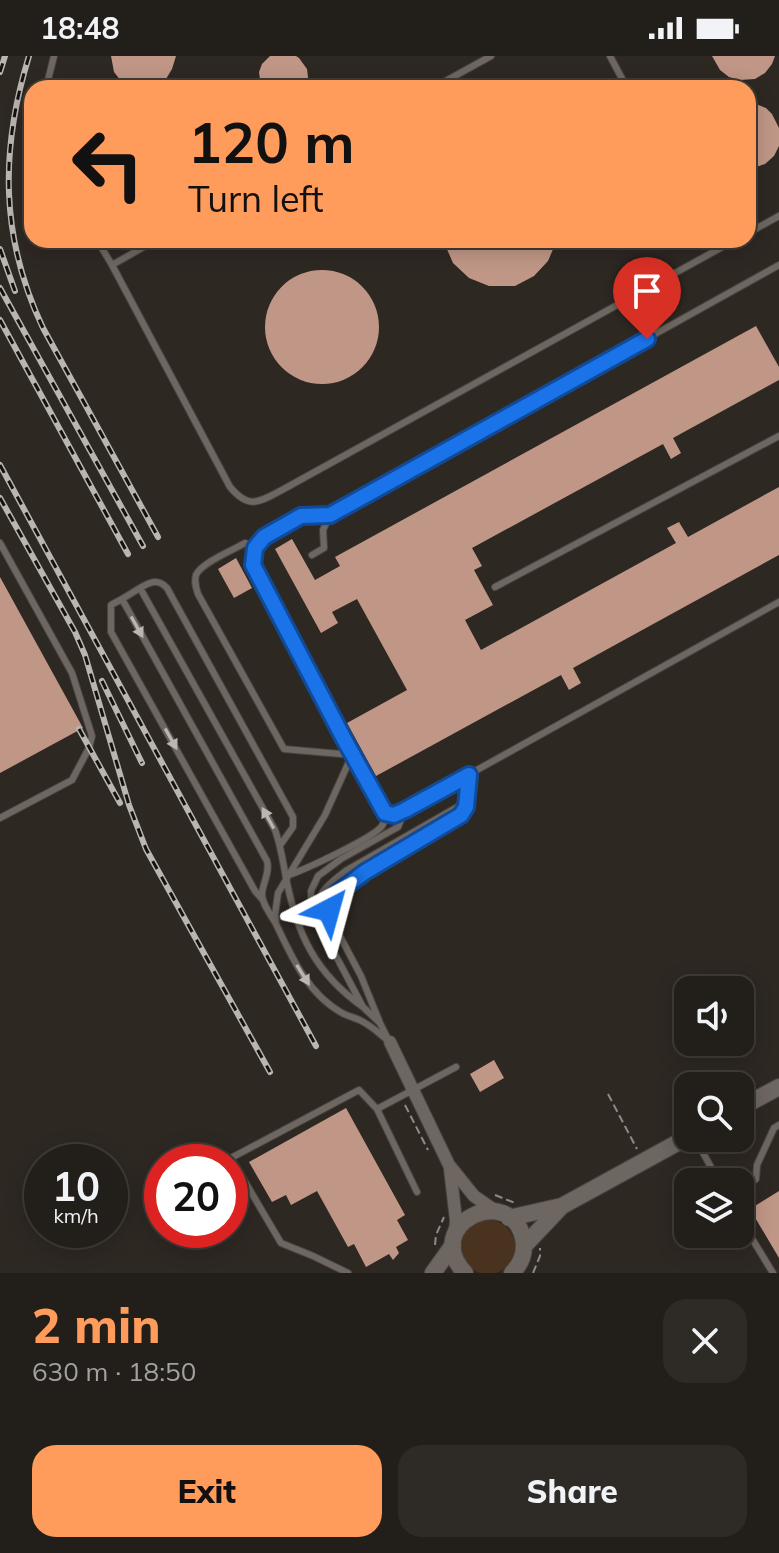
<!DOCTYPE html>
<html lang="en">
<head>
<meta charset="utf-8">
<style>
	:root { --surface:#221e1a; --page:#2e2b27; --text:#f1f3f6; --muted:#a2a2a2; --line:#3f3c39; --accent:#ff9b5b }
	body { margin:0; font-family:Mulish,sans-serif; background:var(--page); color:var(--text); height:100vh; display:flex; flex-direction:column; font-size:30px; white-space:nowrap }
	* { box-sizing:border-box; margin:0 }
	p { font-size:26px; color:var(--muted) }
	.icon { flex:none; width:44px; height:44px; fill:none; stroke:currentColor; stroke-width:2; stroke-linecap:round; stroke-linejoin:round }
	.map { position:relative; height:1217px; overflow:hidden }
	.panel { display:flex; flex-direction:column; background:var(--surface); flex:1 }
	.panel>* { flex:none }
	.banner { position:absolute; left:24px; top:24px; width:732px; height:168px; border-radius:24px; box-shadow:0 4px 20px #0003,0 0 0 2px var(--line); background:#ff9b5b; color:#111; overflow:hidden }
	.controls { position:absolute; left:674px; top:920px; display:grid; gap:16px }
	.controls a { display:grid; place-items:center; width:80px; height:80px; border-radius:16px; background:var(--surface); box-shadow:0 4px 20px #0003,0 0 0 2px var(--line); font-size:40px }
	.speed { position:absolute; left:24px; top:1088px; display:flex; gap:16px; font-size:40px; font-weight:700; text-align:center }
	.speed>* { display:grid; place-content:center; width:104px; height:104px; border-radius:50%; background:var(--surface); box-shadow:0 4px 20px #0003,0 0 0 2px var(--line); line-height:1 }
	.speed small { font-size:20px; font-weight:400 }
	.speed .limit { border:12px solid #d22; background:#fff; color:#111 }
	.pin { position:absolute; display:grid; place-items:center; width:68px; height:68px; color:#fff; margin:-82px -34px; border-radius:50% 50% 50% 0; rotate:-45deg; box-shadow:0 0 8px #0007 }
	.pin .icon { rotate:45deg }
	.me { position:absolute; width:88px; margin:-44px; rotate:39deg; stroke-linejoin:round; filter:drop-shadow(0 0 6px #0008) }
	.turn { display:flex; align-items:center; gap:28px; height:168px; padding:0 32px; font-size:36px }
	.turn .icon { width:104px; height:104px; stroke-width:2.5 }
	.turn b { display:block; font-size:56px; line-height:68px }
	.round { display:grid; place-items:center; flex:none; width:84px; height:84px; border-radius:24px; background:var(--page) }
	.summary { display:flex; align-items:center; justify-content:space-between; height:136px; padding:0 32px }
	h1 { font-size:48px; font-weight:800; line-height:60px; color:var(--accent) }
	.primary-button { display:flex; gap:16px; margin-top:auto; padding:16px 32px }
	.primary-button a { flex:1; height:92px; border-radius:24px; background:var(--accent); color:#111; font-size:32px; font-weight:800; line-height:92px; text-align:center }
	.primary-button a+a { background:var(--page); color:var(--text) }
	.status { display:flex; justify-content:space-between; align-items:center; height:56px; padding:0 40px; background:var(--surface); direction:ltr }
	.status svg { height:22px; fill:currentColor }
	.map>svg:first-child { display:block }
	.green { fill:#4a331e }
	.building { fill:#c09786 }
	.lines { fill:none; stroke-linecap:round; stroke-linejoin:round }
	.service-casing { stroke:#4a4541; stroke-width:8 }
	.minor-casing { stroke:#4a4541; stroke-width:14 }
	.tertiary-casing { stroke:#4a4541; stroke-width:18 }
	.path { stroke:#8f8a86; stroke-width:2; stroke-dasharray:8 4; stroke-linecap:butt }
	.service { stroke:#6e6761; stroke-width:6 }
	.minor { stroke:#6e6761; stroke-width:12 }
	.tertiary { stroke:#6e6761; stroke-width:16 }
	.rail-casing { stroke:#b9b5b1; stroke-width:6 }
	.rail { stroke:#14120f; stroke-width:3; stroke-dasharray:9; stroke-linecap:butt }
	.oneway { fill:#bbb6b1 }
	.route-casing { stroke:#114b97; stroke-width:20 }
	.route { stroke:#1a73e8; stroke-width:14 }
</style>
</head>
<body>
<div class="status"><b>18:48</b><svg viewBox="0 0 49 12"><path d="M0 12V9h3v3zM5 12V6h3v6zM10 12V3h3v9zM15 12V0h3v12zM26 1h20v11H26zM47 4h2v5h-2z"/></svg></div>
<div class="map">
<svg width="779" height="1217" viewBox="0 0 779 1217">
	<rect width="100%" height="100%" fill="#2e2823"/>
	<path class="green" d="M461 1191a27 27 0 1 1 54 0a27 27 0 1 1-54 0Z"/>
	<path class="building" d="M111 0H176L172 13 166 23 158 30 150 32H134L121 25 114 16Z
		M270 0H296L299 2 307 13 308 21 306 32H261L259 16 262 8Z
		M712 0H775L772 8 765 17 755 23 740 24 729 21 720 14Z
		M748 47 756 48 766 52 772 58 779 72V90L774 100 765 108 748 114Z
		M443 184H557L548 205 534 220 515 230H489L469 222 453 207Z
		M265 271a57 57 0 1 1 114 0a57 57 0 1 1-114 0Z
		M756 270 779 311V324L673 382 681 397 671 403 663 388 472 492 482 510 474 514 493 549 465 564 481 594 676 487 667 472 679 466 688 481 779 431V499L573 612 581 627 569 634 561 619 376 720 347 667 407 634 357 543 332 556 338 567 321 577 275 493 292 483 315 524 340 510 335 501Z
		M236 502 252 532 234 542 218 513Z
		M0 521 83 672 0 717Z
		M494 1004 504 1022 480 1036 470 1018Z
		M346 1052 405 1159 397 1164 408 1184 396 1191 399 1197 393 1204 389 1198 366 1211 354 1188 348 1191 317 1135 291 1149 286 1139 272 1146 249 1106Z
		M779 1135V1202L750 1153Z"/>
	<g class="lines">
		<g class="service-casing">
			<path id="service" d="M610 0 627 32
				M46 32 54 0
				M433 32 491 0
				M748 177 779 160
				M97 184 112 209 156 184
				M710 184 715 195 735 184
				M112 209 230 431C249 454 259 446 282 434L715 195
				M779 209 330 459 301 460 264 481 255 492 253 509 336 668 385 757 394 759 405 754 779 546
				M0 487 72 617 92 680 89 692 72 724 0 762
				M255 492 245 487C233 494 201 507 196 519 194 526 196 532 198 538L284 693 352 699 325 759 278 837 275 859 276 868C292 902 308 938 342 957 349 961 358 962 365 967 374 972 382 980 390 986
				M312 499 324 492 323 474 330 459
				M495 531 779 380
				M140 532C150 526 158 522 167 532L293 761V771L281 788
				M122 543 111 549V576L255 835 263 844
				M289 819C306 813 373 782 382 770 385 766 384 761 385 757
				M318 861C315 836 329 828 347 814L459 750 466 740 469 719
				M276 868C271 859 262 848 262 838 263 826 270 817 267 805L122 543 140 532 275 774C281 790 283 806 286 822 297 878 315 917 363 951
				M380 967 361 920 333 867 329 854 331 846 337 837 365 816 461 759 466 751V740
				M387 981 380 967 363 951 311 853V835L318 820 341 803 398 771 405 754
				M377 1053 417 1136
				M695 1082 719 1126
				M740 1135 756 1123 757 1109 774 1072 779 1069
				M740 1163 773 1217
				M348 1217 313 1200 281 1187 231 1102 359 1034 377 1053 456 1011"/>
		</g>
		<g class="minor-casing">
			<path id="minor" d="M390 986 449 1109 474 1140 497 1156
				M450 1113 456 1164 455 1178"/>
		</g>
		<g class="tertiary-casing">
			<path id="tertiary" d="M740 1052 779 1031
				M509 1162 562 1150 688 1081
				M524 1190 561 1151
				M433 1217 453 1189
				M465 1217C420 1168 510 1126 523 1182 526 1196 521 1208 512 1217"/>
		</g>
		<path class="path" d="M608 1038 637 1093
			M405 1049 428 1094
			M495 1139 515 1147
			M435 1189 436 1179 444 1161
			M533 1217 540 1200V1192"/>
		<use href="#service" class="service"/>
		<use href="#minor" class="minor"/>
		<use href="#tertiary" class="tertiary"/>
		<g class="rail-casing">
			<path id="rail" d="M29 0C0 94 0 181 43 272L158 481
				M0 16 5 0
				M0 193 15 235
				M0 232 143 490
				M0 264 128 498
				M0 409 316 990
				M0 442 75 576 85 599 129 749 146 793 270 1016
				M102 625 142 707
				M79 673 120 747"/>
		</g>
		<use href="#rail" class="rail"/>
	</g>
	<defs><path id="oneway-solid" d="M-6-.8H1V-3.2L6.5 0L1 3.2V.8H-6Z" transform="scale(2)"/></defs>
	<g class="oneway">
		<use href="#oneway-solid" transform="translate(137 571) rotate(61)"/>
		<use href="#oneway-solid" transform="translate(171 683) rotate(61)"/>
		<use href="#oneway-solid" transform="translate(268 762) rotate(-119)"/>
		<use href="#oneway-solid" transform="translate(303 919) rotate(58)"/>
	</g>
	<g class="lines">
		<g class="route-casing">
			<path id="route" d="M329 854 331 846 337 837 365 816 461 759 466 751 469 719 405 754 394 759 385 757 344 683 253 509 255 492 264 481 301 460 330 459 647 283"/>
		</g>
		<use href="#route" class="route"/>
	</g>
</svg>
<div class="controls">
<a><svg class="icon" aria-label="sound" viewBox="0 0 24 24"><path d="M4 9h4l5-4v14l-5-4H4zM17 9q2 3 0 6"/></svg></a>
<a><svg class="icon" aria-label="search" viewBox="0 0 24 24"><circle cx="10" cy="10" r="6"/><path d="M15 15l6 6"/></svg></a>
<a><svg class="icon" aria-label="layers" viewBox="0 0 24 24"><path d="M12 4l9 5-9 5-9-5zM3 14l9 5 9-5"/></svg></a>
</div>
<div class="speed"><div>10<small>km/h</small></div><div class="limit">20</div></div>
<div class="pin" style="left:647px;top:283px;background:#d93025"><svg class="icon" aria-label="arrive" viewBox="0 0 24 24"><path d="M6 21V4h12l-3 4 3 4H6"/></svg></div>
<svg class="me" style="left:329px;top:854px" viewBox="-20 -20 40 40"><path d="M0-17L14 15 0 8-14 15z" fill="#1a73e8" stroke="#fff" stroke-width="4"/></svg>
<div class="banner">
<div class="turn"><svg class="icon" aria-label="left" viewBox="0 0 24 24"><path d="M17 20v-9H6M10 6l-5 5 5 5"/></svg><div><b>120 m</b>Turn left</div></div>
</div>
</div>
<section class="panel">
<div class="summary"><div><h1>2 min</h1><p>630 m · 18:50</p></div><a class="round"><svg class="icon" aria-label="close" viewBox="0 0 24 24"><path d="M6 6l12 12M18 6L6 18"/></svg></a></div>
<div class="primary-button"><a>Exit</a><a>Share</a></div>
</section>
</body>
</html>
